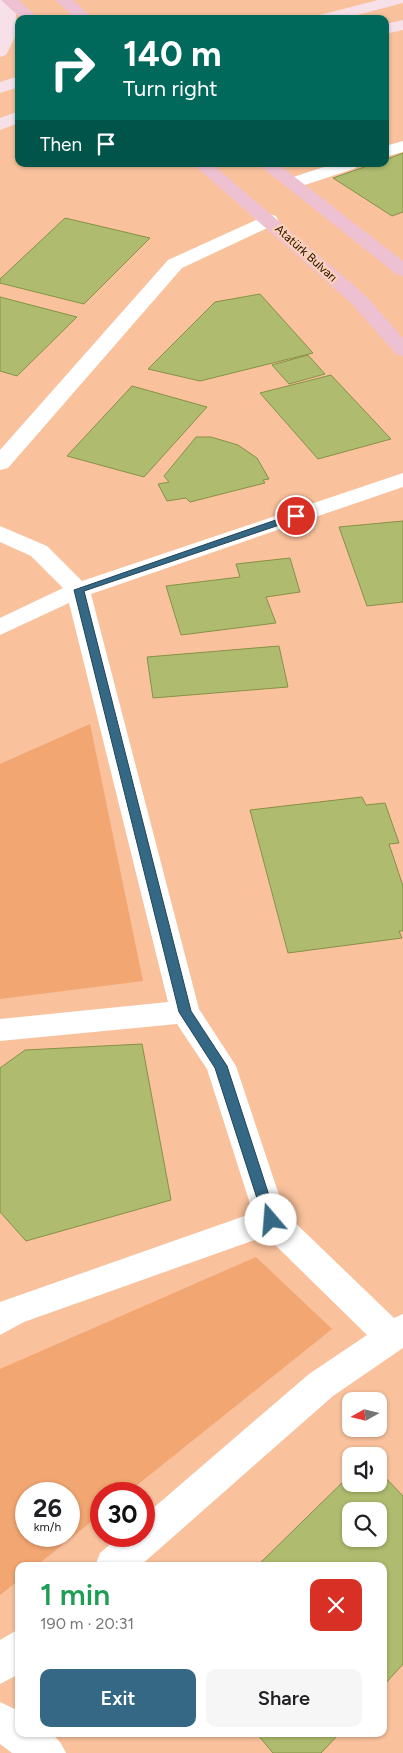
<!DOCTYPE html>
<html lang="en">
<head>
<meta charset="utf-8">
<style>
	:root { --surface:#fff; --page:#f6f6f6; --text:#202124; --muted:#757577; --accent:#356885 }
	body { margin:0; font-family:Figtree,sans-serif; background:var(--page); color:var(--text); height:100vh; display:flex; flex-direction:column; font-size:19px; white-space:nowrap }
	* { box-sizing:border-box; margin:0 }
	p { font-size:16px; color:var(--muted) }
	.icon { flex:none; width:28px; height:28px; fill:none; stroke:currentColor; stroke-width:2; stroke-linecap:round; stroke-linejoin:round }
	.map { position:relative; flex:1; overflow:hidden }
	.side { position:absolute; left:15px; top:1562px; width:372px; height:175px; display:flex; flex-direction:column; background:var(--surface); border-radius:10px; box-shadow:0 1px 4px #0004 }
	.side>* { flex:none }
	.banner { position:absolute; left:15px; top:15px; width:374px; height:152px; border-radius:10px; box-shadow:0 1px 4px #0004; background:#00695c; color:#fff; overflow:hidden }
	.needle { width:32px; rotate:262deg }
	.controls { position:absolute; left:342px; top:1392px; display:grid; gap:10px }
	.controls a { display:grid; place-items:center; width:45px; height:45px; border-radius:10px; background:var(--surface); box-shadow:0 1px 4px #0004; font-size:25px }
	.speed { position:absolute; left:15px; top:1482px; display:flex; gap:10px; font-size:25px; font-weight:700; text-align:center }
	.speed>* { display:grid; place-content:center; width:65px; height:65px; border-radius:50%; background:var(--surface); box-shadow:0 1px 4px #0004; line-height:1 }
	.speed small { font-size:12px; font-weight:400 }
	.speed .limit { border:8px solid #d22; background:#fff; color:#111 }
	.pin { position:absolute; display:grid; place-items:center; width:42px; height:42px; color:#fff; margin:-21px; border:2px solid #fff; border-radius:50%; box-shadow:0 1px 5px #0007 }
	.me { position:absolute; width:55px; margin:-28px; rotate:342deg; stroke-linejoin:round; filter:drop-shadow(0 0 4px #0008) }
	.turn { display:flex; align-items:center; gap:18px; height:105px; padding:0 25px; font-size:22px }
	.turn .icon { width:65px; height:65px; stroke-width:2.5 }
	.turn b { display:block; font-size:35px; line-height:42px }
	.then { display:flex; align-items:center; height:48px; padding:0 25px; background:#0003; gap:10px; font-size:19px }
	.round { display:grid; place-items:center; flex:none; width:52px; height:52px; border-radius:10px; background:var(--page) }
	.overview { display:flex; align-items:center; justify-content:space-between; height:85px; padding:0 25px }
	h1 { font-size:30px; font-weight:600; line-height:38px; color:#1e9e55 }
	.cta { display:flex; gap:10px; margin-top:auto; padding:10px 25px }
	.cta a { flex:1; height:58px; border-radius:10px; background:var(--accent); color:#fff; font-size:20px; font-weight:600; line-height:58px; text-align:center }
	.cta a+a { background:var(--page); color:var(--text) }
	.map>svg:first-child { display:block }
	.green { fill:#f2a671; fill-rule:evenodd }
	.building { fill:#afbb6e; stroke:#879145; fill-rule:evenodd }
	.lines { fill:none; stroke-linecap:round; stroke-linejoin:round }
	.street { fill:#fff; fill-rule:evenodd }
	.secondary { fill:#f7e0e8; fill-rule:evenodd }
	.primary { fill:#eec1d2; fill-rule:evenodd }
	.route { fill:#356885; stroke:#224456 }
	.labels { text-anchor:middle; stroke-width:4.5; stroke-linejoin:round; paint-order:stroke }
	.far-street-label { font-size:12px; fill:#281000; stroke:#fcd2b6 }
</style>
</head>
<body>
<div class="map">
<svg width="403" height="1753" viewBox="0 0 403 1753">
	<rect width="100%" height="100%" fill="#f9c19c"/>
	<path class="green" d="M90 724 143 981 0 999V764Z
		M256 1257 332 1329 126 1494H101V1514L36 1566H19V1580L0 1595V1369ZM26 1494H69V1536H26Z"/>
	<path class="building" d="M403 153V212L392 216 333 178 373 164H385V160Z
		M65 218 150 238 84 304 0 283V279Z
		M260 294 313 353 200 381 148 369 215 302Z
		M0 297 77 317 17 376 0 371Z
		M308 355 325 374 289 384 272 365Z
		M331 375 391 439 318 459 260 393Z
		M132 386 207 407 144 477 67 456Z
		M196 437H211L238 445 257 458 269 479 263 480 265 483 190 502 186 498 167 501 158 484 169 482 164 476Z
		M403 521V602L367 606 339 527Z
		M290 558 300 592 266 597 276 623 181 635 166 586 240 577 236 564Z
		M279 646 288 687 153 698 147 657Z
		M362 797 366 805 385 803 399 843 389 844 403 886V931H399L402 938 288 953 250 810Z
		M142 1044 171 1200 26 1241 0 1212V1068L25 1050Z
		M379 1471 403 1496V1664L384 1685V1566H257L351 1474V1484H379ZM351 1511H379V1539H351Z
		M257 1734H339L321 1753H273Z"/>
	<g class="lines">
		<path class="street" d="M403 141V152L385 157V146Z
			M333 164H359L356 168 299 187H287L284 183 287 179Z
			M269 214 276 216 278 220 276 224 182 268 8 468 0 470V450L168 260Z
			M403 473V487L91 594 199 1009 236 1066 285 1213 394 1318 403 1314V1348L333 1396 140 1566H95L100 1553 120 1536H144V1516L309 1374 367 1335 266 1236 24 1322 0 1335V1302L253 1213 207 1069 177 1024 0 1041V1019L168 1002 69 603 0 635V618L63 588 31 556 0 542V526L47 546 82 581Z
			M19 1629V1674L0 1684V1640Z
			M0 1702 19 1711V1734C43 1734 55 1727 66 1753H12L0 1744Z"/>
		<path class="secondary" d="M0 0H15L17 33 6 55 0 57Z
			M378 0H403V3L342 19H314L316 16Z
			M403 20V30L385 34V24Z
			M19 76V87L0 93V82Z
			M19 111V123L0 130V118Z"/>
		<path class="primary" d="M1 0H19L40 19H22Z
			M55 0H73L94 19H76Z
			M193 164H212L365 295 403 338V356L396 354 351 303Z
			M258 164H278L403 261V276L396 274Z"/>
	</g>
	<path class="route" d="M296 513 300 514V518L84 591 191 1011 227 1066 277 1220 275 1224H266L264 1220 215 1068 179 1012 74 590Z"/>
	<g class="labels">
		<g class="far-street-label">
			<text transform="translate(306 253) rotate(42)" y="4">Atatürk Bulvarı</text>
		</g>
	</g>
</svg>
<div class="controls">
<a><svg class="needle" viewBox="-14 -14 28 28"><path d="M0-13l5 13h-10z" fill="#e53935"/><path d="M0 13l5-13h-10z" fill="#757577"/></svg></a>
<a><svg class="icon" aria-label="sound" viewBox="0 0 24 24"><path d="M4 9h4l5-4v14l-5-4H4zM17 9q2 3 0 6"/></svg></a>
<a><svg class="icon" aria-label="search" viewBox="0 0 24 24"><circle cx="10" cy="10" r="6"/><path d="M15 15l6 6"/></svg></a>
</div>
<div class="speed"><div>26<small>km/h</small></div><div class="limit">30</div></div>
<div class="pin" style="left:296px;top:516px;background:#d93025"><svg class="icon" aria-label="arrive" viewBox="0 0 24 24"><path d="M6 21V4h12l-3 4 3 4H6"/></svg></div>
<svg class="me" style="left:271px;top:1220px" viewBox="-20 -20 40 40"><circle r="19" fill="#fff"/><path d="M0-13L10 11 0 6-10 11z" fill="#356885"/></svg>
<div class="banner">
<div class="turn"><svg class="icon" aria-label="right" viewBox="0 0 24 24"><path d="M7 20v-9h11M14 6l5 5-5 5"/></svg><div><b>140 m</b>Turn right</div></div>
<div class="then">Then<svg class="icon" aria-label="arrive" viewBox="0 0 24 24"><path d="M6 21V4h12l-3 4 3 4H6"/></svg></div>
</div>
<section class="side">
<div class="overview"><div><h1>1 min</h1><p>190 m · 20:31</p></div><a class="round" style="background:#d93025;color:#fff"><svg class="icon" aria-label="close" viewBox="0 0 24 24"><path d="M6 6l12 12M18 6L6 18"/></svg></a></div>
<div class="cta"><a>Exit</a><a>Share</a></div>
</section>
</div>
</body>
</html>
